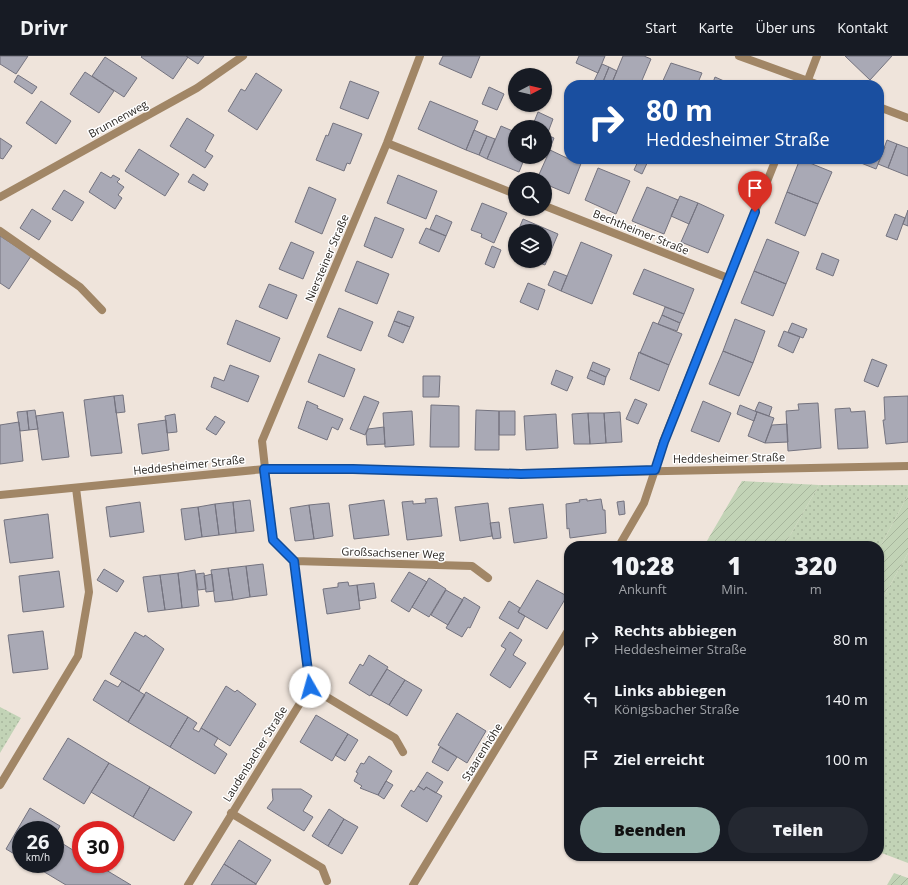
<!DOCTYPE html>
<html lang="de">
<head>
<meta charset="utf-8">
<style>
	:root { --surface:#171b24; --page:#242831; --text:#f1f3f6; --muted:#9ea1a6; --line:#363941; --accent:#99b6af }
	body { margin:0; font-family:"Open Sans",sans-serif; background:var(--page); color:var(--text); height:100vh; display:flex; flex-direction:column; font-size:15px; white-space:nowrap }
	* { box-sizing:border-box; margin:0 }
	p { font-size:13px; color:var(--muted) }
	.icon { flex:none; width:22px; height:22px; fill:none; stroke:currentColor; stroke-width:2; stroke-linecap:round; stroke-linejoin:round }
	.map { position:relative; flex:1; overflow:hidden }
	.details { position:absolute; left:564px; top:485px; width:320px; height:320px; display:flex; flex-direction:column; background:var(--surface); border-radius:16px; box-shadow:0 1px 3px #0004 }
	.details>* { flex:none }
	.top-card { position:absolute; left:564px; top:24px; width:320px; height:84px; border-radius:16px; box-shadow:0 1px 3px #0004; background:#1a4fa0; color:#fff; overflow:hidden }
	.needle { width:26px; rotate:83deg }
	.tools { position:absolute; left:508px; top:12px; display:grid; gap:8px }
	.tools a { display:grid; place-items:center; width:44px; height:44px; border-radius:50%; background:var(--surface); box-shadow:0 1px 3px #0004; font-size:20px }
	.speed { position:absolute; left:12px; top:765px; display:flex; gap:8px; font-size:20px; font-weight:700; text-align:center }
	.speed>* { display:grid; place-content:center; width:52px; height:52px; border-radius:50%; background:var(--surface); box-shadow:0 1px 3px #0004; line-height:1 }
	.speed small { font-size:10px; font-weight:400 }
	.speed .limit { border:6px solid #d22; background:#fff; color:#111 }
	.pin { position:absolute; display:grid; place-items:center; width:34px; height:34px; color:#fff; margin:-41px -17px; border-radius:50% 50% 50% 0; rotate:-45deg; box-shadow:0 0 4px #0007 }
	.pin .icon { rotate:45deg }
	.me { position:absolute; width:44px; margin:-22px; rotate:353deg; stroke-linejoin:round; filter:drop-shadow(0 0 3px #0008) }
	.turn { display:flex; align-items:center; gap:14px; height:84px; padding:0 16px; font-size:18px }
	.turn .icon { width:52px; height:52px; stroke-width:2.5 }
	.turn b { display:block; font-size:28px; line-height:34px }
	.eta { display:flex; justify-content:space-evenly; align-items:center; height:68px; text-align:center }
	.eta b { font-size:24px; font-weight:800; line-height:28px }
	.action { display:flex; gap:8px; margin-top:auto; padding:8px 16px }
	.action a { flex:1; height:46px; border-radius:24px; background:var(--accent); color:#111; font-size:16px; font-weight:800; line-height:46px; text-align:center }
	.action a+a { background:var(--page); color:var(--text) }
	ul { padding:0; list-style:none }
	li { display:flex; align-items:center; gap:12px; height:60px; padding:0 16px }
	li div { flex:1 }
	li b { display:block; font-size:15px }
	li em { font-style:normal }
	header { display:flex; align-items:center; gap:24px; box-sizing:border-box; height:56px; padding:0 20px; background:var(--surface); border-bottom:1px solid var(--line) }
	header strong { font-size:19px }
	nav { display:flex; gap:22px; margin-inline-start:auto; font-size:14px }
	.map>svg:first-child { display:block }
	.grass { fill:url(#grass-dots) }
	.garden { fill:url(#garden-furrows) }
	.building { fill:#a9a9b5; stroke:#74737f }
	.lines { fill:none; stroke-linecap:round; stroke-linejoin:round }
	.lane { stroke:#a18666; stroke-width:8 }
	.street { stroke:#a18666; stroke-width:8 }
	.route-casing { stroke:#114b97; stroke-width:10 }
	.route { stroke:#1a73e8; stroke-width:7 }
	.labels { text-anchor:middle; stroke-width:3; stroke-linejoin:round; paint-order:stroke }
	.street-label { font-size:11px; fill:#2b2723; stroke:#fff }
</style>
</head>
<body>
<header>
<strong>Drivr</strong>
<nav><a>Start</a><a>Karte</a><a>Über uns</a><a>Kontakt</a></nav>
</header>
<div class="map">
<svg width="908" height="829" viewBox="0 0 908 829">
	<defs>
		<pattern id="grass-dots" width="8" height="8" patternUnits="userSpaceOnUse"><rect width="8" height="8" fill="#c2d3b6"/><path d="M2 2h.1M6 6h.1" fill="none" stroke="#a7b59c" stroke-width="1.8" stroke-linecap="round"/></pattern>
		<pattern id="garden-furrows" width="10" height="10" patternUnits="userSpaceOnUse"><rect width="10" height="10" fill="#c2d3b6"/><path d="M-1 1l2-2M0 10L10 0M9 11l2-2" fill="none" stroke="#a7b59c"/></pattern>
	</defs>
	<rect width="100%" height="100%" fill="#efe4db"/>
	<path class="grass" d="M819 429H908V439L879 493V490H784Z
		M908 497V807L879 796V549Z
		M0 651 21 662 0 697Z"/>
	<path class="garden" d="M742 425 819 429 784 490H704Z
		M908 439V497L879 549V493Z
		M894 817 908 822V829H887Z"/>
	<path class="building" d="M0 0H28L16 18 0 8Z
		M142 0H186L188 1 173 23 141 1Z
		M186 0H204L198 8Z
		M443 0H480L471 22 439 8Z
		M579 0H605L598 17 576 7Z
		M623 0H644L651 3 640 29H611Z
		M845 0H892L870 24Z
		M105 1 137 22 124 41 92 20Z
		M671 7 702 17 697 29H661Z
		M602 8 609 11 602 28 594 25Z
		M609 11 617 15 611 29H604L602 28Z
		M85 16 114 35 99 57 70 38Z
		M256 17 282 34 257 74 228 55 241 33 245 35Z
		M18 19 37 31 32 38 14 26Z
		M715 21 733 29H712Z
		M350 25 379 36 368 63 340 52Z
		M489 31 504 38 497 54 482 48Z
		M41 45 71 65 56 88 26 67Z
		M430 45 478 65 466 94 418 73Z
		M538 56 553 63 547 79 545 78V71H532Z
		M187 62 214 79 205 95 213 100 205 112 170 90Z
		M333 67 362 78 350 108 347 107 344 115 316 104 326 79 328 80Z
		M501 70 515 76V101H525L519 116 487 103Z
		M474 74 487 80 479 99 466 94Z
		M547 79 554 82 547 100 545 99Z
		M487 80 495 83 487 103 479 99Z
		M0 82 12 90 3 103 0 102Z
		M887 84 897 88 888 112 878 108Z
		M897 88 908 92V120L888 112Z
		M879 89 885 91 876 113 861 107 863 103H879Z
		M139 93 179 118 165 140 125 115Z
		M550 94 569 103 582 105 569 138 545 128V123H537Z
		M639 103H649L642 118 634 114Z
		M800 103 832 116 818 148 787 136Z
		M850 103H863L861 107Z
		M598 112 630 125 616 158 585 144Z
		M101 116 111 122 113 119 120 123 117 126 124 131 118 139 122 142 115 153 89 136Z
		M193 118 208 128 204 135 188 126Z
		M398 119 437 135 426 163 387 147Z
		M309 131 336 143 322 178 295 166Z
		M647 131 678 144 664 178 632 165Z
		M64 134 84 146 72 165 52 153Z
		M787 136 818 148 805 180 775 167Z
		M680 140 698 147 689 168 671 160Z
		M482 147 507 157 494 187 481 181 482 178 471 174Z
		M698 147 724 159 708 197 681 186Z
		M32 153 51 165 39 184 20 172Z
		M908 154V170L903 168Z
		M895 158 905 162 897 184 886 180Z
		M436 159 452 166 446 180 430 173Z
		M375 161 404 173 392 202 364 190Z
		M523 163 558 178 545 209 534 205H545V175H518Z
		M426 172 446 180 439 196 419 187Z
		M0 180 31 200 9 233 0 227Z
		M767 183 799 196 786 228 754 215Z
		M291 186 314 196 303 223 279 213Z
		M581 186 612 199 592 248 561 235Z
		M492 190 501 194 494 212 485 208Z
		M822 197 839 204 833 220 816 213Z
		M357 205 389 218 377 248 345 235Z
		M644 213 694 233 684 258 633 238Z
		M554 215 567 220 561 235 548 229Z
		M754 215 786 228 773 260 741 247Z
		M528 227 545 234 538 254 520 246Z
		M269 228 297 239 287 263 259 251Z
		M665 251 684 258 680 267 662 259Z
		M339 252 373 266 361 295 327 281Z
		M398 255 414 261 410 271 394 265Z
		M662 259 680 267 677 275 658 268Z
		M735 263 765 275 753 307 723 295Z
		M236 264 280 282 270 306 227 288Z
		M394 265 410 271 403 287 388 280Z
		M653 266 682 278 669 309 640 297Z
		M792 267 807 273 803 282 788 276Z
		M784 275 800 281 793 297 778 290Z
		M723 295 753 307 739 340 709 328Z
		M639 296 669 309 659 335 630 323Z
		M319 298 355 313 344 341 308 326Z
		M872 303 887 309 878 331 864 325Z
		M593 306 610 313 606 321 590 314Z
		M230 309 259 320 248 346 211 331 214 321 224 325Z
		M556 314 573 321 567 335 551 328Z
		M590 314 606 321 604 329 587 322Z
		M423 320H440L439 341H423Z
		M123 339 125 356 116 357 114 340Z
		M114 340 122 397 91 400 84 344Z
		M364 340 379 346 365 379 350 373Z
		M908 340V386L886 388 883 364H885L884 341Z
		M635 343 647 348 638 368 626 363Z
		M307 345 318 350 317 352 343 363 338 374 332 371 327 384 298 372Z
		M703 345 731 357 719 386 691 375Z
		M759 346 772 351 769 360 755 355Z
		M818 347 821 392 788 395 786 355 799 354 798 348Z
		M431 349 459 350V391H430Z
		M740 349 757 356 754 365 737 358Z
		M850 352 851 356 865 355 868 392 838 393 835 353Z
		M35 354 38 373 29 374 27 355Z
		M476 354 499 355V394H475Z
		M27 355 29 374 20 375 17 356Z
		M412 355 414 389 385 391 383 357Z
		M499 355H515V379H499Z
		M63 356 69 401 42 404 36 360Z
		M620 356 622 386 606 387 604 357Z
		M757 356 774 362 765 387 748 380Z
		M588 357H604L606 387 590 388Z
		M588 357 590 388H574L572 358Z
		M175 358 177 376 167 377 165 360Z
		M556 358 558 392 526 394 524 360Z
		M215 360 225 366 216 379 206 373Z
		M166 364 169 394 142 398 138 368Z
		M19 366 23 405 0 408V369Z
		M787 368 788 386 765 387 772 369Z
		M384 371 385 388 367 389 366 378 368 373Z
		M437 442 442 480 407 484 402 446 413 445V448L426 447 425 443Z
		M587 443V445L601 443 603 454H605L606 477 570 482 569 472 567 473 566 448 580 446 579 444Z
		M250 444 254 475 236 477 233 446Z
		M384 444 389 479 354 483 349 449Z
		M624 445 625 458 619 459 617 446Z
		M140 446 144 476 110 481 106 451Z
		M233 446 236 477 219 479 215 448Z
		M329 447 333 480 314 483 309 449Z
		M488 447 492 480 460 485 455 451Z
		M215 448 219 479 202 481 198 451Z
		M543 448 547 482 514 487 509 452Z
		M309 449 314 483 295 485 290 452Z
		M198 451 202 481 185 484 181 453Z
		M48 458 53 502 10 507 4 464Z
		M499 466 501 482 493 483 490 467Z
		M263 508 267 539 250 541 246 510Z
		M246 510 250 541 233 544 228 512Z
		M228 512 233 544 215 546 211 514Z
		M104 513 124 525 117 536 97 524Z
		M195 514 199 550 182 552 178 517Z
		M59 515 64 551 23 556 19 520Z
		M409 516 427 526 409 556 391 545Z
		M178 517 182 552 165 554 160 519Z
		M204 517 206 533 198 534 196 518Z
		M212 518 214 535 206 536 204 520Z
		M160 519 165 554 148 556 143 521Z
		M429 522 446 533 429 561 412 551Z
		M537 524 567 540 547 573 518 556Z
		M348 526 349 530 357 529 360 553 327 558 323 533 338 531V527Z
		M374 527 376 542 359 545 357 529Z
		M446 534 463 544 448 569 431 559Z
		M464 541 480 551 470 572 468 571 462 581 446 572Z
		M509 545 520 552 518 556 525 560 518 573 499 562Z
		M43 575 48 613 13 617 8 579Z
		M135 576 144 581 145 579 164 593 139 635 110 618Z
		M510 576 522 584 513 599 526 607 510 632 490 619 506 593 501 590Z
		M369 599 388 611 370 640 349 627 360 608 363 610Z
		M387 613 405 624 389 649 371 639Z
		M105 624 118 631 122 625 145 639 128 666 93 644Z
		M405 624 422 634 407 660 389 649Z
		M226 630 235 636 237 634 256 648 230 690 201 672Z
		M146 636 188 661 170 691 128 666Z
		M457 657 486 675 467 707 438 689Z
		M316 659 348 678 332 705 300 686Z
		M188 661 197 667 193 673 199 676 201 672 218 682 214 689 227 698 215 718 170 691Z
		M348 678 358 684 345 705 335 699Z
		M68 682 109 707 84 748 43 723Z
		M440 691 457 701 448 715 432 706Z
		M369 700 392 715 378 739 360 732 362 730 354 725 358 717 356 716 361 707 364 708Z
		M109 707 150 731 133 761 91 736Z
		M427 716 443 726 436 737 426 731 424 734 418 730Z
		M386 725 393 729 384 743 378 739Z
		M418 730 424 734 426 731 442 740 427 766 401 750 411 734 414 736Z
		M150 731 192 756 174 785 133 761Z
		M272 733H301L312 740 303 755 313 761 304 775 267 752 273 744Z
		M30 752 60 770 55 779V774H21V802L6 793Z
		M329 753 344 763 328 790 312 780Z
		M344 763 358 771 342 798 328 790Z
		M55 783 81 799V808H96L131 829H66L31 808H55Z
		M239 784 271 804 256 828 224 808Z
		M224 808 256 828V829H211Z"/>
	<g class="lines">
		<path class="lane" d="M0 175 80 231 102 254
			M619 490 644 447 655 414
			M413 829 569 573"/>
		<path class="street" d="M739 0 819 29
			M806 29 817 0
			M879 51 908 62
			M387 87 515 138
			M0 141 197 32 243 0
			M545 150 728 222
			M655 414 663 386 776 103
			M0 439 265 413H353L521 418 908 410
			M294 505 472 510 488 522
			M310 631 395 682 403 696
			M0 729 78 600 89 536 76 432
			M231 757 322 812 327 825
			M188 829 310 631 294 505 273 484 262 385 387 87 420 0"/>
	</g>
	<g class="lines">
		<g class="route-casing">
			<path id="route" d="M310 631 294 505 273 484 264 413H353L521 418 655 414 664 386 755 156"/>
		</g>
		<use href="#route" class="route"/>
	</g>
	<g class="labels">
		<g class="street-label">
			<text transform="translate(118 63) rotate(-29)" y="4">Brunnenweg</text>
			<text transform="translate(641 176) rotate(22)" y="4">Bechtheimer Straße</text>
			<text transform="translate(327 202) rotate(-67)" y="4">Niersteiner Straße</text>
			<text transform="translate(729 402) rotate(-1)" y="4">Heddesheimer Straße</text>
			<text transform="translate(189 409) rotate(-6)" y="4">Heddesheimer Straße</text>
			<text transform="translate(393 497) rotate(2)" y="4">Großsachsener Weg</text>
			<text transform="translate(482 696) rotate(-58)" y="4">Staarenhöhe</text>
			<text transform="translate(255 698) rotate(-58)" y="4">Laudenbacher Straße</text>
		</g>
	</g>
</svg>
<div class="tools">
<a><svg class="needle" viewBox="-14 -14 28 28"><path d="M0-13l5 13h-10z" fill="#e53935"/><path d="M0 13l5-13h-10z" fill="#9ea1a6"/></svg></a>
<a><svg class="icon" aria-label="sound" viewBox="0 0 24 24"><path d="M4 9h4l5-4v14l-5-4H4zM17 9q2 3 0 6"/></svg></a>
<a><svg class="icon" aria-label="search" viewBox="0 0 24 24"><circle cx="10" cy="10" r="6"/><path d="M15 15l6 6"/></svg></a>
<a><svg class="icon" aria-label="layers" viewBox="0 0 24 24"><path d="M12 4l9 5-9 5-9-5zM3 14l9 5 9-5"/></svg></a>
</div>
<div class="speed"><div>26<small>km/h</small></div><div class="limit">30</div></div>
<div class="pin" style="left:755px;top:156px;background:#d93025"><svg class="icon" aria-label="arrive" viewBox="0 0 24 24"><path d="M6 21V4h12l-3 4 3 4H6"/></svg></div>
<svg class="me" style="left:310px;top:631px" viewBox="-20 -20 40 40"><circle r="19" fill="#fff"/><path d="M0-13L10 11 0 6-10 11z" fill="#1a73e8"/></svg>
<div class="top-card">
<div class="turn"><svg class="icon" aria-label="right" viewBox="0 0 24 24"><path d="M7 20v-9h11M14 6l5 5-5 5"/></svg><div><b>80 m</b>Heddesheimer Straße</div></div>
</div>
<section class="details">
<div class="eta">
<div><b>10:28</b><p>Ankunft</p></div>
<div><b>1</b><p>Min.</p></div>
<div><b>320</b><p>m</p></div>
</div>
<ul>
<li><svg class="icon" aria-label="right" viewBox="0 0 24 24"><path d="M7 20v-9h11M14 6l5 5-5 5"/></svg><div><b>Rechts abbiegen</b><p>Heddesheimer Straße</p></div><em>80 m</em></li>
<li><svg class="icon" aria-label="left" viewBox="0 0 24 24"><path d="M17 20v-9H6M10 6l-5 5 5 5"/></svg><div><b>Links abbiegen</b><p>Königsbacher Straße</p></div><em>140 m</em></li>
<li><svg class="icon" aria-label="arrive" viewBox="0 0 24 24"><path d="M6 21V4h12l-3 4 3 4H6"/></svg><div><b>Ziel erreicht</b></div><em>100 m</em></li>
</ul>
<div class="action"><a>Beenden</a><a>Teilen</a></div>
</section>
</div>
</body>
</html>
